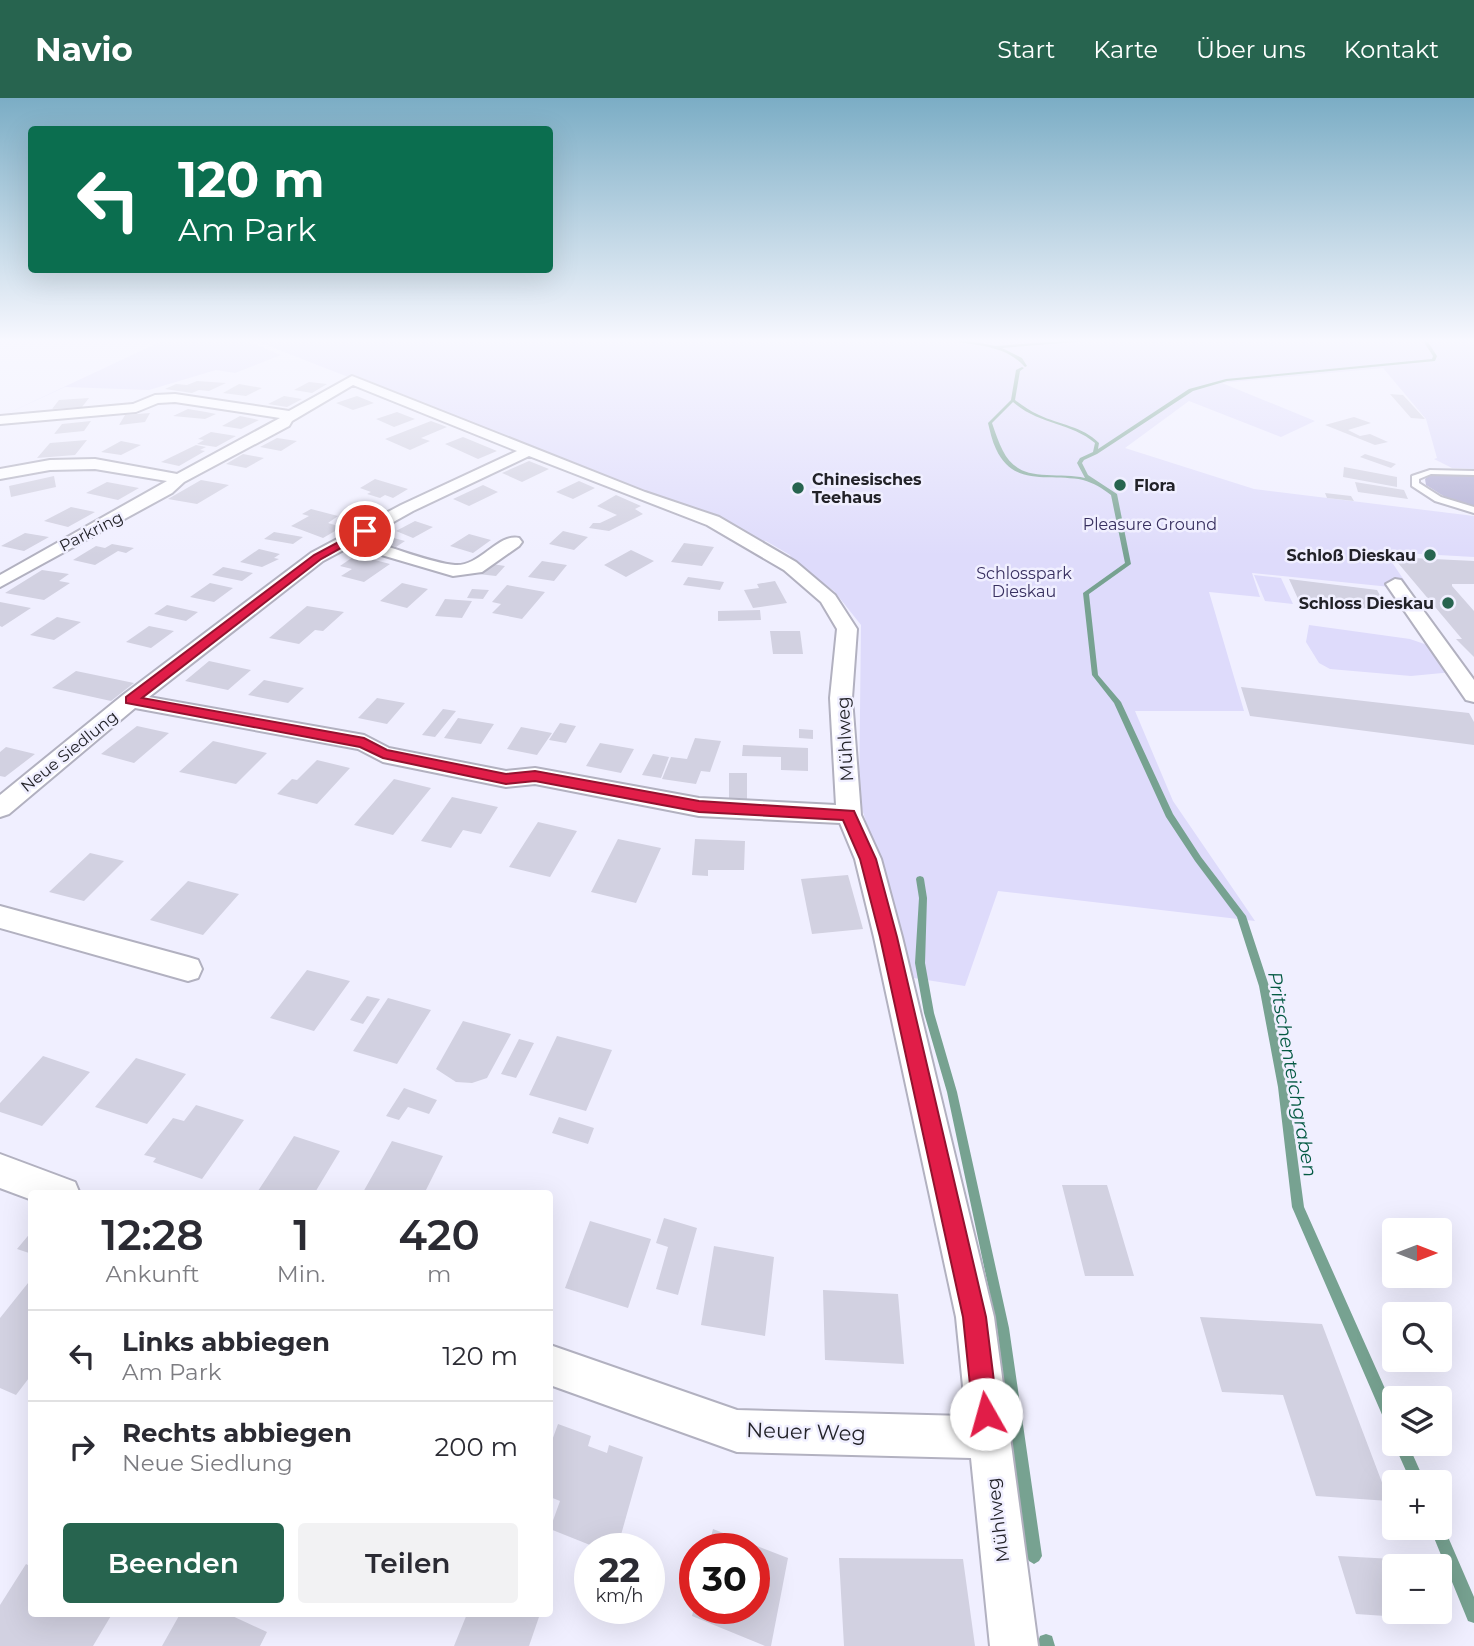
<!DOCTYPE html>
<html lang="de">
<head>
<meta charset="utf-8">
<style>
	:root { --surface:#fff; --page:#f2f2f3; --text:#2b2b33; --muted:#7c7c81; --line:#e1e1e2; --accent:#27644f }
	body { margin:0; font-family:Montserrat,sans-serif; background:var(--page); color:var(--text); height:100vh; display:flex; flex-direction:column; font-size:26px; white-space:nowrap }
	* { box-sizing:border-box; margin:0 }
	p { font-size:23px; color:var(--muted) }
	.icon { flex:none; width:38px; height:38px; fill:none; stroke:currentColor; stroke-width:2; stroke-linecap:round; stroke-linejoin:round }
	.map { position:relative; flex:1; overflow:hidden }
	.sheet { position:absolute; left:28px; top:1092px; width:525px; height:427px; display:flex; flex-direction:column; background:var(--surface); border-radius:7px; box-shadow:0 7px 28px #0002 }
	.sheet>* { flex:none }
	.hud { position:absolute; left:28px; top:28px; width:525px; height:147px; border-radius:7px; box-shadow:0 7px 28px #0002; background:#0b6e4f; color:#fff; overflow:hidden }
	.needle { width:46px; rotate:90deg }
	.controls { position:absolute; left:1382px; top:1120px; display:grid; gap:14px }
	.controls a { display:grid; place-items:center; width:70px; height:70px; border-radius:7px; background:var(--surface); box-shadow:0 7px 28px #0002; font-size:35px }
	.speed { position:absolute; left:574px; top:1435px; display:flex; gap:14px; font-size:35px; font-weight:700; text-align:center }
	.speed>* { display:grid; place-content:center; width:91px; height:91px; border-radius:50%; background:var(--surface); box-shadow:0 7px 28px #0002; line-height:1 }
	.speed small { font-size:18px; font-weight:400 }
	.speed .limit { border:10px solid #d22; background:#fff; color:#111 }
	.pin { position:absolute; display:grid; place-items:center; width:60px; height:60px; color:#fff; margin:-30px; border:4px solid #fff; border-radius:50%; box-shadow:0 2px 7px #0007 }
	.me { position:absolute; width:77px; margin:-38px; rotate:353deg; stroke-linejoin:round; filter:drop-shadow(0 0 5px #0008) }
	.turn { display:flex; align-items:center; gap:24px; height:147px; padding:0 35px; font-size:32px }
	.turn .icon { width:91px; height:91px; stroke-width:2.5 }
	.turn b { display:block; font-size:49px; line-height:60px }
	.eta { display:flex; justify-content:space-evenly; align-items:center; height:119px; text-align:center }
	.eta b { font-size:42px; font-weight:600; line-height:49px }
	.action { display:flex; gap:14px; margin-top:auto; padding:14px 35px }
	.action a { flex:1; height:80px; border-radius:7px; background:var(--accent); color:#fff; font-size:28px; font-weight:600; line-height:80px; text-align:center }
	.action a+a { background:var(--page); color:var(--text) }
	ul { padding:0; list-style:none }
	li { display:flex; align-items:center; gap:21px; height:91px; padding:0 35px; border-top:2px solid var(--line) }
	li div { flex:1 }
	li b { display:block; font-size:26px }
	li em { font-style:normal }
	header { display:flex; align-items:center; gap:42px; box-sizing:border-box; height:98px; padding:0 35px; background:var(--accent); color:#fff }
	header strong { font-size:33px }
	nav { display:flex; gap:38px; margin-inline-start:auto; font-size:24px }
	.map>svg:first-child { display:block }
	.green { fill:#dedbfb }
	.forest { fill:#b1aed3 }
	.lines { fill:none; stroke-linecap:round; stroke-linejoin:round }
	.stream { fill:#77a291; fill-rule:evenodd }
	.building { fill:#d2d1e1 }
	.lane-casing { stroke:#b2b1c0; stroke-width:4 }
	.street-casing { stroke:#b2b1c0; stroke-width:4 }
	.lane { fill:#fff; fill-rule:evenodd }
	.street { fill:#fff; fill-rule:evenodd }
	.route { fill:#e11d48; stroke:#92132f; stroke-width:2 }
	.poi-dot { fill:#27644f; stroke:#f0efff; stroke-width:2.5 }
	.labels { text-anchor:middle; stroke-width:5; stroke-linejoin:round; paint-order:stroke }
	.far-poi-label { font-size:16px; font-weight:bold; fill:#222228; stroke:#f0efff; text-anchor:start }
	.far-park-label { font-size:16px; fill:#383060; stroke:#f0efff }
	.far-street-label { font-size:16px; fill:#222228; stroke:#f0efff }
	.street-label { font-size:18px; fill:#222228; stroke:#f0efff }
	.water-label { font-size:19px; font-style:italic; fill:#055a43; stroke:#f0efff }
	.near-street-label { font-size:21px; fill:#222228; stroke:#f0efff }
</style>
</head>
<body>
<header>
<strong>Navio</strong>
<nav><a>Start</a><a>Karte</a><a>Über uns</a><a>Kontakt</a></nav>
</header>
<div class="map">
<svg width="1474" height="1548" viewBox="0 0 1474 1548">
	<rect width="100%" height="100%" fill="#f0efff"/>
	<path class="green" d="M166 241H242L281 257 235 275 216 272 149 292 65 289 0 319Z
		M251 241H1474V371L1452 370 1434 361 1437 360 1426 321 1383 270 1222 285 1315 323 1281 339 1189 303 1125 350 1254 391 1474 418V459L1385 454 1410 491 1252 475 1260 499 1209 494 1244 613H1135L1173 703 1255 823 998 793 965 888 914 880 859 701 861 527 834 493 793 464 790 457 766 443 755 442 711 416 648 396Z
		M1254 477 1281 480 1293 506 1265 503Z
		M1309 527 1410 541 1433 549 1453 574 1411 578 1330 571 1319 565 1306 544Z"/>
	<path class="forest" d="M1444 376 1474 378V408L1445 399 1426 387 1425 381 1430 377Z"/>
	<g class="lines">
		<path class="stream" d="M945 241H957L996 248 1087 241H1113L1002 250 1022 260 1027 268 1025 269C1003 245 976 249 945 241Z
			M1422 241H1426L1437 258 1435 263 1227 283 1193 293 1097 356 1084 362 1082 365 1088 377 1117 396 1131 466 1089 496 1098 577 1121 604 1173 716 1201 759 1246 818 1269 888 1288 989 1304 1109 1395 1313V1337L1390 1335 1292 1109 1278 989 1259 888 1237 819 1195 763 1166 719 1114 605 1092 577 1083 495 1125 465 1111 397C1102 390 1094 385 1083 382 1050 375 1014 390 996 351 992 343 990 333 988 325L1011 302 1016 272 1022 269 1024 270 1020 273 1015 302C1023 308 1030 313 1039 317 1060 327 1082 328 1099 345L1098 351 1189 291 1226 281 1432 261 1433 258ZM1013 304C1039 327 1070 324 1095 345L1093 354 1080 360 1077 365 1085 380C1073 377 1060 378 1047 377 1009 376 1003 357 992 325Z
			M920 778 923 779 924 781 927 800 925 865 934 915 957 994 1009 1230 1042 1458 1039 1463 1034 1466 1029 1463 1026 1458 997 1230 947 994 924 915 915 865 919 800 916 781 917 779Z
			M1395 1344V1346H1408L1425 1384H1411L1394 1346Z
			M1440 1424 1442 1425 1474 1499V1525L1468 1523 1430 1430H1440Z
			M1046 1536 1052 1538 1055 1548H1039L1038 1544 1040 1538Z"/>
	</g>
	<path class="building" d="M197 283 226 285 209 293 199 292 192 295 165 291 176 286 187 287Z
		M309 284 327 286 312 295 294 292Z
		M239 286 262 290 246 298 223 295Z
		M1390 296 1403 297 1425 321 1411 320Z
		M284 298 302 301 287 309 268 306Z
		M357 298 374 305 353 312 336 305Z
		M89 300 82 309 52 311 59 302Z
		M188 311 206 314 216 316 205 321 173 318Z
		M397 314 415 321 394 329 376 321Z
		M150 315 145 324 119 327 125 317Z
		M240 318 259 322 241 331 222 328Z
		M1354 319 1371 325 1348 332 1360 338 1370 336 1388 344 1375 347 1325 327Z
		M91 323 84 333 54 336 62 326Z
		M431 323 447 329 421 340 430 343 410 352 385 341Z
		M211 334 236 338 216 349 197 346 204 342 198 341Z
		M463 339 497 353 478 361 445 346Z
		M277 340 297 343 281 353 260 349Z
		M87 342 75 357 37 360 50 345Z
		M121 343 141 347 121 357 101 354Z
		M196 347 206 349 200 352 205 353 179 368 161 364Z
		M243 356 264 360 246 370 226 366Z
		M1365 356 1396 366 1391 370 1360 359Z
		M529 363 549 371 522 384 502 375Z
		M1344 369 1397 379V389L1343 379Z
		M54 378 56 389 11 399 9 388Z
		M375 381 408 391 393 400 385 397 380 400 367 396 371 394 360 390Z
		M201 382 229 387 197 406 168 401Z
		M579 383 595 390 573 401 556 394Z
		M107 384 139 390 118 402 86 395Z
		M1355 384 1404 392 1408 401 1358 394Z
		M483 387 498 394 469 408 453 401Z
		M1325 395 1351 398 1354 403 1327 400Z
		M616 397 641 408 635 411 643 416 609 433 589 430 593 425H600L617 417 597 408Z
		M71 409 95 414 68 429 44 423Z
		M311 411 338 418 328 425 342 429 323 440 291 428 309 418 302 416Z
		M415 423 433 429 413 440 396 433Z
		M563 433 588 439 574 452 549 446Z
		M274 434 303 439 293 446 264 441Z
		M25 435 49 439 24 453 1 448Z
		M469 436 491 442 473 455 450 448Z
		M382 437 405 443 396 449 373 442Z
		M684 445 714 449 702 468 671 464Z
		M112 446 134 450 126 455 118 453 95 467 73 462 96 448 105 450Z
		M259 451 280 456 274 460 279 461 262 469 240 464Z
		M631 452 654 463 626 479 604 467Z
		M356 457 390 466 364 484 341 478 352 471 340 468Z
		M1393 459 1474 463V486H1452V488L1474 513V559L1456 541H1462Z
		M542 463 567 467 554 483 528 479Z
		M492 466 505 468 496 478 478 476Z
		M223 469 253 475 242 483 212 477Z
		M42 472 69 476 59 483 70 485 44 502 5 495Z
		M688 479 724 484 720 492 683 487Z
		M1289 481 1377 492 1389 513 1299 503Z
		M775 483 787 505 753 510 744 492 759 490 757 486Z
		M210 485 233 490 214 504 190 499Z
		M402 485 428 491 407 510 380 503Z
		M507 487 545 494 522 521 492 515 501 506 492 504Z
		M472 491 489 492 483 501 467 500Z
		M445 501 472 503 462 520 435 518Z
		M0 504 31 510 2 529 0 528Z
		M167 507 198 514 186 523 154 516Z
		M307 508 344 514 323 533 315 532 299 546 269 540Z
		M760 512 761 522 718 523V513Z
		M57 519 81 524 54 542 30 537Z
		M149 528 174 533 151 550 126 544Z
		M770 533H800L803 556H773Z
		M209 563 251 572 228 592 185 583Z
		M76 573 134 585 111 603 52 590Z
		M264 582 304 590 288 605 248 597Z
		M1241 589 1469 615 1474 624V647L1250 618Z
		M377 600 405 605 387 626 358 620Z
		M443 611 456 613 435 639 422 637Z
		M458 620 494 626 481 646 444 640Z
		M560 625 576 628 566 645 549 642Z
		M137 628 169 635 134 665 101 656Z
		M521 629 552 635 537 657 507 651Z
		M799 631 813 632V641L799 640Z
		M695 640 721 643 710 674 701 673 696 686 662 681 671 659 687 661Z
		M213 643 267 655 236 686 179 674Z
		M600 645 634 651 621 675 586 668Z
		M743 647 808 650V673L781 672V659L742 658Z
		M6 649 35 656 5 679 0 678V654Z
		M653 656 669 659 661 680 642 677Z
		M317 662 350 670 317 706 277 696 292 681 297 682Z
		M729 675H747V702L729 701Z
		M394 681 431 690 393 737 354 727Z
		M452 699 498 709 481 736 463 732 451 750 421 743Z
		M538 724 577 733 550 779 509 769Z
		M618 741 661 750 636 805 591 794Z
		M695 741 745 743 744 772H708V778L692 777Z
		M90 755 124 763 84 803 49 794Z
		M848 777 863 831 812 836 801 781Z
		M188 783 239 796 203 837 150 822Z
		M307 872 350 883 314 933 270 920Z
		M367 898 380 901 363 926 350 922Z
		M388 900 431 912 397 966 353 953Z
		M463 923 511 936 487 980 472 985 456 984 436 971Z
		M557 938 612 952 586 1013 529 997Z
		M519 941 534 945 516 980 501 976Z
		M43 958 90 974 42 1028 0 1014V1005Z
		M136 960 186 976 147 1026 95 1009Z
		M404 990 437 1002 429 1016 408 1009 399 1022 386 1018Z
		M196 1007 244 1022 202 1081 153 1064 156 1060 144 1057 173 1020 184 1023Z
		M559 1019 594 1030 588 1046 552 1035Z
		M294 1038 340 1053 314 1096H256Z
		M392 1043 443 1058 424 1096H362Z
		M1062 1087H1107L1134 1178H1085Z
		M664 1120 697 1130 678 1197 656 1191 668 1149 656 1145Z
		M590 1123 651 1141 628 1210 565 1190Z
		M32 1133V1156L17 1151Z
		M714 1148 774 1159 765 1238 701 1227Z
		M32 1180V1276L16 1297 0 1290V1220Z
		M823 1192 898 1196 904 1266 825 1262Z
		M1200 1219 1322 1226 1389 1403 1316 1398 1283 1297 1222 1294Z
		M558 1326 591 1338 588 1348 607 1355 609 1347 643 1359 617 1451H600L550 1431 560 1403 550 1399V1348Z
		M713 1431 788 1460 771 1548H765L692 1518 694 1510H754V1451H708Z
		M1338 1458 1393 1461 1395 1468V1514H1412L1415 1520 1356 1516Z
		M839 1460 963 1461 975 1548H844Z
		M26 1466 32 1469V1516H112L93 1548H0V1507Z
		M180 1516H228L267 1534 260 1548H162Z
		M467 1516H540L529 1548H454Z"/>
	<g class="lines">
		<g class="lane-casing">
			<path id="lane" d="M1430 372 1474 373V377L1431 376 1419 381V385L1441 399 1474 409V415L1435 403 1412 388V378Z"/>
		</g>
		<g class="street-casing">
			<path id="street" d="M352 278 645 394 719 419 796 464 835 497 857 531 852 600 861 717 881 761 902 839 994 1219 1038 1548H990L971 1360 737 1354 550 1287V1247L737 1312 966 1318 956 1219 874 839 855 761 840 725 699 718 535 686 506 689 383 664 358 651 135 610 9 716 0 719V697L123 597 311 455 401 407 517 353 353 287 292 323 289 328 184 384 172 395 0 489V477L167 383 95 371 50 372 0 381V371L50 362 95 361 177 376 280 320 175 304 158 305 136 314 0 326V318L133 306 155 297 175 296 289 313ZM529 358 707 427 784 472 821 504 837 531 830 600 836 707 699 700 535 670 506 673 389 650 364 637 149 599 323 463 351 448 453 478 482 474 519 448 522 444 519 440C498 435 480 469 455 467 434 466 386 447 363 441L413 413Z
				M1395 481 1401 482 1474 582V604L1466 602 1386 486Z
				M0 808 188 859 198 862 202 871 198 880 188 883 0 830Z
				M0 1056 75 1084 80 1096H32V1102L0 1090Z"/>
		</g>
		<use href="#lane" class="lane"/>
		<use href="#street" class="street"/>
	</g>
	<linearGradient id="sky" x2="0" y2="1"><stop stop-color="#7badc5"/><stop offset="0.53" stop-color="#f8f8ff"/><stop offset="1" stop-color="#f8f8ff" stop-opacity="0"/></linearGradient>
	<rect width="1474" height="458" fill="url(#sky)"/>
	<path class="route" d="M365 430 370 433 368 435 321 461 142 600 364 640 387 652 506 676 535 673 699 703 854 713 876 761 897 839 986 1219 998 1316 995 1325 986 1328 977 1325 973 1316 963 1219 880 839 860 761 843 722 699 714 535 683 506 686 383 660 360 649 126 605V599L314 457Z"/>
	<g class="poi-dot">
		<circle cx="1120" cy="387" r="7"/>
		<circle cx="798" cy="390" r="7"/>
		<circle cx="1430" cy="457" r="7"/>
		<circle cx="1448" cy="505" r="7"/>
	</g>
	<g class="labels">
		<g class="far-poi-label">
			<text x="812" y="387">Chinesisches<tspan x="812" dy="18">Teehaus</tspan></text>
			<text x="1134" y="393">Flora</text>
			<text x="1416" y="463" text-anchor="end">Schloß Dieskau</text>
			<text x="1434" y="511" text-anchor="end">Schloss Dieskau</text>
		</g>
		<g class="far-park-label">
			<text x="1150" y="432">Pleasure Ground</text>
			<text x="1024" y="481">Schlosspark<tspan x="1024" dy="18">Dieskau</tspan></text>
		</g>
		<g class="far-street-label">
			<text transform="translate(91 433) rotate(-27)" y="6">Parkring</text>
			<text transform="translate(69 653) rotate(-39)" y="6">Neue Siedlung</text>
		</g>
		<g class="street-label">
			<text transform="translate(845 641) rotate(-93)" y="6">Mühlweg</text>
			<text transform="translate(998 1422) rotate(-97)" y="6">Mühlweg</text>
		</g>
		<g class="water-label">
			<text transform="translate(1293 976) rotate(80)" y="7">Pritschenteichgraben</text>
		</g>
		<g class="near-street-label">
			<text transform="translate(806 1334) rotate(2)" y="7">Neuer Weg</text>
		</g>
	</g>
</svg>
<div class="controls">
<a><svg class="needle" viewBox="-14 -14 28 28"><path d="M0-13l5 13h-10z" fill="#e53935"/><path d="M0 13l5-13h-10z" fill="#7c7c81"/></svg></a>
<a><svg class="icon" aria-label="search" viewBox="0 0 24 24"><circle cx="10" cy="10" r="6"/><path d="M15 15l6 6"/></svg></a>
<a><svg class="icon" aria-label="layers" viewBox="0 0 24 24"><path d="M12 4l9 5-9 5-9-5zM3 14l9 5 9-5"/></svg></a>
<a>+</a>
<a>−</a>
</div>
<div class="speed"><div>22<small>km/h</small></div><div class="limit">30</div></div>
<div class="pin" style="left:365px;top:433px;background:#d93025"><svg class="icon" aria-label="arrive" viewBox="0 0 24 24"><path d="M6 21V4h12l-3 4 3 4H6"/></svg></div>
<svg class="me" style="left:986px;top:1316px" viewBox="-20 -20 40 40"><circle r="19" fill="#fff"/><path d="M0-13L10 11 0 6-10 11z" fill="#e11d48"/></svg>
<div class="hud">
<div class="turn"><svg class="icon" aria-label="left" viewBox="0 0 24 24"><path d="M17 20v-9H6M10 6l-5 5 5 5"/></svg><div><b>120 m</b>Am Park</div></div>
</div>
<section class="sheet">
<div class="eta">
<div><b>12:28</b><p>Ankunft</p></div>
<div><b>1</b><p>Min.</p></div>
<div><b>420</b><p>m</p></div>
</div>
<ul>
<li><svg class="icon" aria-label="left" viewBox="0 0 24 24"><path d="M17 20v-9H6M10 6l-5 5 5 5"/></svg><div><b>Links abbiegen</b><p>Am Park</p></div><em>120 m</em></li>
<li><svg class="icon" aria-label="right" viewBox="0 0 24 24"><path d="M7 20v-9h11M14 6l5 5-5 5"/></svg><div><b>Rechts abbiegen</b><p>Neue Siedlung</p></div><em>200 m</em></li>
</ul>
<div class="action"><a>Beenden</a><a>Teilen</a></div>
</section>
</div>
</body>
</html>
